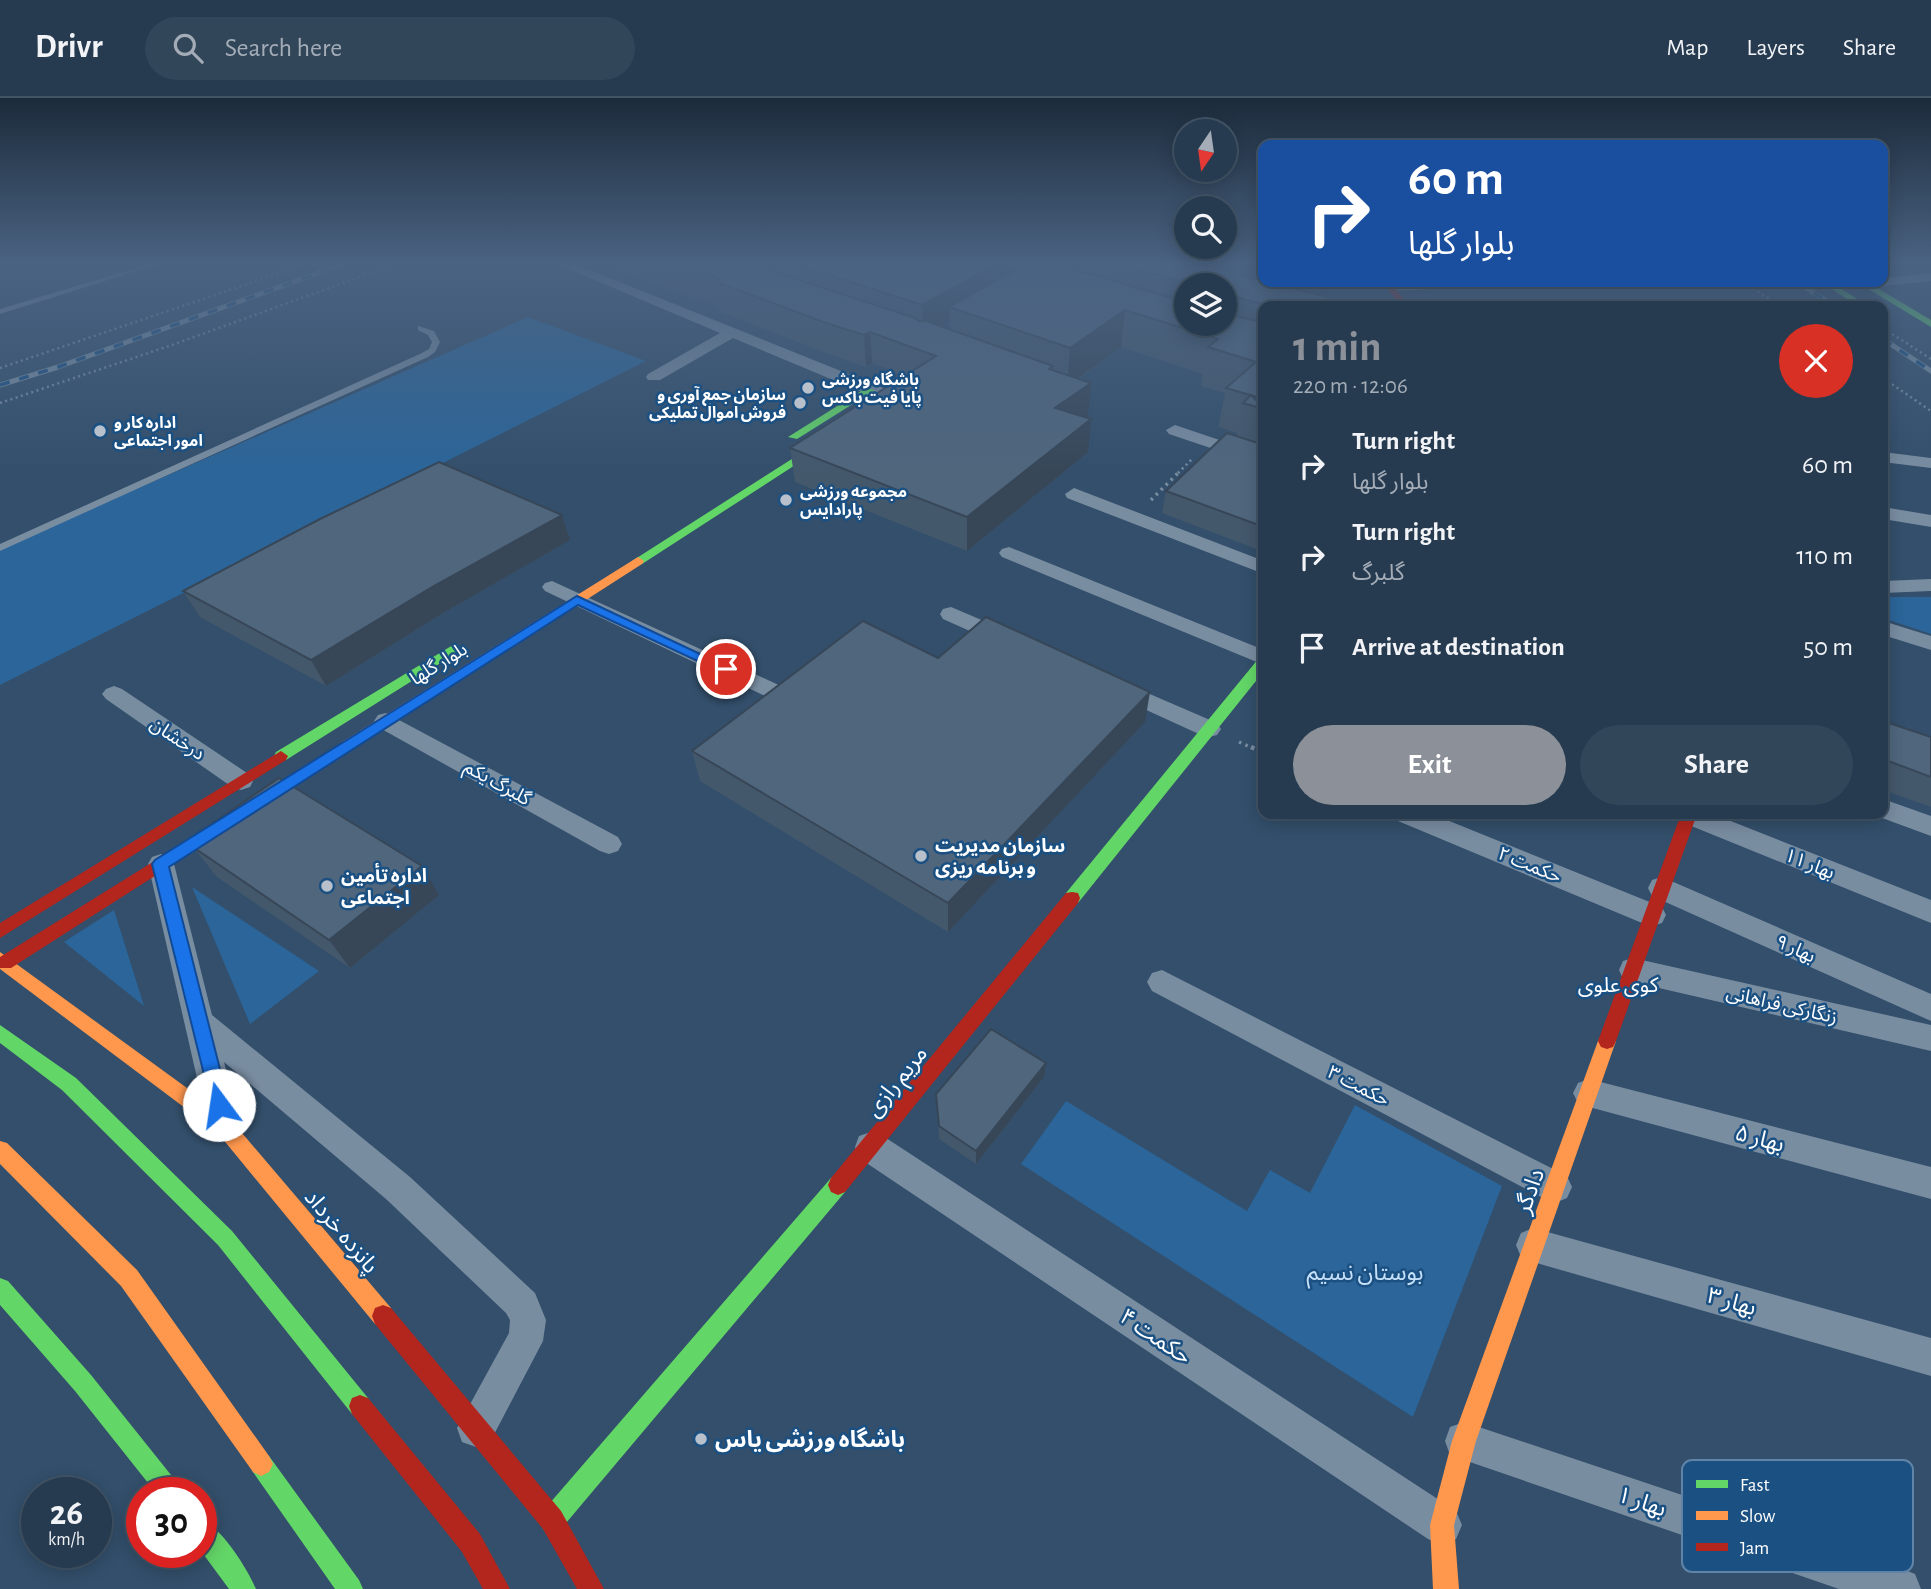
<!DOCTYPE html>
<html lang="en">
<head>
<meta charset="utf-8">
<style>
	:root { --surface:#263b50; --page:#32465a; --text:#f1f3f6; --muted:#a4adb7; --line:#425567; --accent:#8c9099 }
	body { margin:0; font-family:"Alegreya Sans","Noto Sans Arabic",sans-serif; background:var(--page); color:var(--text); height:100vh; display:flex; flex-direction:column; font-size:26px; white-space:nowrap }
	* { box-sizing:border-box; margin:0 }
	p { font-size:23px; color:var(--muted) }
	.icon { flex:none; width:38px; height:38px; fill:none; stroke:currentColor; stroke-width:2; stroke-linecap:round; stroke-linejoin:round }
	.map { position:relative; flex:1; overflow:hidden }
	.sheet { position:absolute; left:1258px; top:203px; width:630px; height:518px; display:flex; flex-direction:column; background:var(--surface); border-radius:14px; box-shadow:0 4px 18px #0003,0 0 0 2px var(--line) }
	.sheet>* { flex:none }
	.top-card { position:absolute; left:1258px; top:42px; width:630px; height:147px; border-radius:14px; box-shadow:0 4px 18px #0003,0 0 0 2px var(--line); background:#1a4fa0; color:#fff; overflow:hidden }
	.needle { width:46px; rotate:193deg }
	.fabs { position:absolute; left:1174px; top:21px; display:grid; gap:14px }
	.fabs a { display:grid; place-items:center; width:63px; height:63px; border-radius:50%; background:var(--surface); box-shadow:0 4px 18px #0003,0 0 0 2px var(--line); font-size:35px }
	.speed { position:absolute; left:21px; top:1379px; display:flex; gap:14px; font-size:35px; font-weight:700; text-align:center }
	.speed>* { display:grid; place-content:center; width:91px; height:91px; border-radius:50%; background:var(--surface); box-shadow:0 4px 18px #0003,0 0 0 2px var(--line); line-height:1 }
	.speed small { font-size:18px; font-weight:400 }
	.speed .limit { border:10px solid #d22; background:#fff; color:#111 }
	.pin { position:absolute; display:grid; place-items:center; width:60px; height:60px; color:#fff; margin:-30px; border:4px solid #fff; border-radius:50%; box-shadow:0 2px 7px #0007 }
	.me { position:absolute; width:77px; margin:-38px; rotate:346deg; stroke-linejoin:round; filter:drop-shadow(0 0 5px #0008) }
	.turn { display:flex; align-items:center; gap:24px; height:147px; padding:0 35px; font-size:32px }
	.turn .icon { width:91px; height:91px; stroke-width:2.5 }
	.turn b { display:block; font-size:49px; line-height:60px }
	.round { display:grid; place-items:center; flex:none; width:74px; height:74px; border-radius:37px; background:var(--page) }
	.head { display:flex; align-items:center; justify-content:space-between; height:119px; padding:0 35px }
	h1 { font-size:42px; font-weight:700; line-height:52px; color:var(--accent) }
	.cta { display:flex; gap:14px; margin-top:auto; padding:14px 35px }
	.cta a { flex:1; height:80px; border-radius:42px; background:var(--accent); color:#fff; font-size:28px; font-weight:700; line-height:80px; text-align:center }
	.cta a+a { background:var(--page); color:var(--text) }
	ul { padding:0; list-style:none }
	li { display:flex; align-items:center; gap:21px; height:91px; padding:0 35px }
	li div { flex:1 }
	li b { display:block; font-size:26px }
	li em { font-style:normal }
	header { display:flex; align-items:center; gap:42px; box-sizing:border-box; height:98px; padding:0 35px; background:var(--surface); border-bottom:2px solid var(--line) }
	header strong { font-size:33px }
	nav { display:flex; gap:38px; margin-inline-start:auto; font-size:24px }
	.search { width:490px; height:63px; background:var(--page); display:flex; align-items:center; gap:18px; box-sizing:border-box; padding:0 24px; border-radius:38px; color:var(--muted); font-size:26px }
	.map>svg:first-child { display:block }
	.green { fill:#2b6599 }
	.lines { fill:none; stroke-linecap:round; stroke-linejoin:round }
	.path-far2 { stroke:#798da1; stroke-width:2.5; stroke-dasharray:2 3.5; stroke-linecap:butt }
	.path-far1 { stroke:#798da1; stroke-width:3.5; stroke-dasharray:2.5 4.5; stroke-linecap:butt }
	.path { stroke:#798da1; stroke-width:4.5; stroke-dasharray:3.5 5; stroke-linecap:butt }
	.lane { fill:#798da1; fill-rule:evenodd }
	.street { fill:#798da1; fill-rule:evenodd }
	.fast { fill:#63d668; fill-rule:evenodd }
	.slow { fill:#ff974d; fill-rule:evenodd }
	.jam { fill:#b3261e; fill-rule:evenodd }
	.rail-casing { stroke:#7a8fa1; stroke-width:5 }
	.rail { stroke:#1b5083; stroke-width:3.5; stroke-dasharray:10; stroke-linecap:butt }
	.wall { fill:#44586c; fill-rule:evenodd }
	.shaded-wall { fill:#374758 }
	.building { fill:#4f667d; stroke:#374758; stroke-width:2 }
	.route { fill:#1a73e8; stroke:#114b97; stroke-width:2 }
	.poi-dot { fill:#b8c1cb; stroke:#1b5083; stroke-width:2.5 }
	.labels { text-anchor:middle; stroke-width:5; stroke-linejoin:round; paint-order:stroke }
	.far-poi-label { font-size:16px; font-weight:bold; fill:#fff; stroke:#1b5083; text-anchor:start }
	.street-label { font-size:19px; fill:#fff; stroke:#1b5083 }
	.poi-label { font-size:19px; font-weight:bold; fill:#fff; stroke:#1b5083; text-anchor:start }
	.neighbourhood-label { font-size:21px; fill:#fff; stroke:#1b5083 }
	.near-street-label { font-size:23px; fill:#fff; stroke:#1b5083 }
	.near-park-label { font-size:23px; fill:#c5e0f8; stroke:#1b5083 }
	.near-poi-label { font-size:23px; font-weight:bold; fill:#fff; stroke:#1b5083; text-anchor:start }
	.key { fill:#1b5083; stroke:#5f84a8; stroke-width:2 }
	.key-label { font-size:19px; fill:#fff }
</style>
</head>
<body>
<header>
<strong>Drivr</strong>
<div class="search"><svg class="icon" aria-label="search" viewBox="0 0 24 24"><circle cx="10" cy="10" r="6"/><path d="M15 15l6 6"/></svg>Search here</div>
<nav><a>Map</a><a>Layers</a><a>Share</a></nav>
</header>
<div class="map">
<svg width="1931" height="1491" viewBox="0 0 1931 1491">
	<rect width="100%" height="100%" fill="#334f6b"/>
	<path class="green" d="M528 219 646 263 0 587V451Z
		M1883 499H1931V536L1883 520Z
		M192 789 319 873 250 926Z
		M114 812 144 908 64 844Z
		M1066 1003 1247 1113 1270 1072 1310 1095 1355 1007 1502 1088 1413 1319 1021 1066Z"/>
	<g class="lines">
		<path class="path-far2" d="M1744 184 1780 208
			M1883 230 1931 261
			M0 270 306 166
			M1883 280 1931 313
			M0 305 172 247 395 166
			M1178 375 1192 361"/>
		<path class="path-far1" d="M1151 402 1179 374
			M1239 644 1255 651"/>
		<path class="path" d="M1251 649 1264 655"/>
		<path class="lane" d="M149 166H159L0 216V211Z
			M418 228 434 233 440 244 435 254 428 259 0 453V446L422 255 429 251 432 244 428 237 418 232Z"/>
		<path class="street" d="M557 166H575L898 296 900 300 892 305 886 304 733 240 660 282H648L646 279 648 276 720 235Z
			M1931 175V183L1883 188 1876 184H1883V180Z
			M1411 184H1509L1502 188 1391 193 1384 189 1391 185Z
			M1175 327 1264 357V368L1169 336 1166 332Z
			M1883 354 1931 360V370L1883 364Z
			M1074 390 1264 463V476L1067 400 1065 396Z
			M1883 409 1931 417V429L1883 421Z
			M1009 449 1264 552V567L1002 459 999 455 1002 451Z
			M1931 481V493L1883 495V483Z
			M552 483 783 589 787 594 783 599 775 602 767 599 545 493 542 489 545 485Z
			M951 509 1017 537 1020 542 1017 547H1001L943 521 940 516 943 511Z
			M1883 523 1931 538V552L1883 537Z
			M1115 581 1217 625 1221 631 1217 637 1209 639 1201 637 1107 594 1104 589 1107 584Z
			M114 588 122 591 250 677 253 683 250 689 241 692 232 689 106 601 102 596 106 591Z
			M386 615 618 739 622 746 618 753 609 756 600 753 378 629 374 623 378 617Z
			M1883 701 1931 718V738L1874 717 1883 716Z
			M1394 716H1432L1662 809 1666 817 1662 825 1652 828 1642 825 1398 723Z
			M1675 716H1713L1931 802V825L1679 723Z
			M161 756 170 759 174 766 212 917 410 1079 535 1195 546 1222 543 1243 490 1344 476 1349 462 1344 457 1330 509 1235 510 1222 506 1215 386 1101 224 964 240 1028 235 1039 224 1043 213 1039 208 1028 148 766 152 759Z
			M1662 779 1931 896V923L1652 798 1648 790 1652 782Z
			M1633 860 1931 927V953L1633 884 1623 881 1619 872 1623 863Z
			M1162 872 1567 1078 1572 1089 1567 1100 1555 1105 1543 1100 1152 893 1147 884 1152 875Z
			M1589 981 1931 1069V1101L1589 1009 1578 1005 1573 995 1578 985Z
			M871 1034 883 1038 1456 1413 1462 1427 1456 1441 1442 1447 1428 1441 859 1060 855 1049 859 1038Z
			M1533 1130 1931 1240V1278L1533 1164 1521 1159 1516 1147 1521 1135Z
			M1464 1324 1900 1470 1915 1476 1921 1491H1839L1464 1362 1450 1357 1445 1343 1450 1329Z"/>
		<path class="fast" d="M1821 184H1831L1868 208H1858Z
			M1857 184H1867L1931 222V229Z
			M866 290 875 292 797 341 788 339Z
			M831 336 840 338 642 466 638 467 632 463Z
			M453 547 460 551 458 554 286 662H276L274 658 276 654Z
			M1264 559V573L1078 805H1066L1064 800 1066 795 1259 560Z
			M0 927 76 980 232 1133 368 1300 371 1308 368 1316 360 1319 352 1316 218 1147 62 992 0 945Z
			M838 1077 845 1080 848 1087 845 1094 561 1431 552 1434 543 1431 540 1422 543 1413 831 1080Z
			M0 1180 8 1183 91 1277 179 1387 183 1395H156L75 1293 0 1207Z
			M261 1354 269 1358 359 1482 363 1491H335L253 1374 249 1366 253 1358Z
			M201 1421C222 1430 247 1470 256 1491H229L201 1453Z"/>
		<path class="slow" d="M638 459 644 463 642 466 352 652H342L340 648 342 644Z
			M0 854 231 1022 391 1210 394 1218 391 1226 383 1229 375 1226 217 1034 0 871Z
			M1607 935 1613 937 1616 943 1476 1343 1454 1427 1459 1491H1433L1430 1427 1452 1343 1598 943 1601 937Z
			M0 1043 7 1045 137 1172 269 1358 273 1366 269 1374 261 1378 253 1374 121 1188 0 1066Z"/>
		<path class="jam" d="M1382 184H1390L1409 208H1401Z
			M347 643 352 644 354 648 352 652 11 870H0V859Z
			M281 653 288 658 286 662 0 840V825Z
			M1681 716H1697L1616 943 1613 949 1607 951 1601 949 1598 943Z
			M1072 794 1078 795 1080 800 1078 805 845 1094 838 1097 831 1094 828 1087 831 1080 1066 795Z
			M383 1207 391 1210 561 1413 604 1491H577L543 1431 375 1226 372 1218 375 1210Z
			M360 1297 368 1300 480 1436 510 1491H483L462 1454 352 1316 349 1308 352 1300Z"/>
		<g class="rail-casing">
			<path id="rail" d="M1797 184 1834 208
				M1883 241 1931 273
				M0 287 58 269 343 166"/>
		</g>
		<use href="#rail" class="rail"/>
	</g>
	<path class="wall" d="M613 165H1052L1056 167V165H1197L1330 200 1327 208H1264V333L1259 338 1257 345 1264 347V454L1162 415 1166 393 1237 338V335L1218 329 1225 295 1201 288 1203 276 1121 249 1078 281 1088 318 1086 320 1088 354 967 453 795 384 790 350 905 278 872 265 866 269 832 257 721 214 720 210 614 171ZM1186 187H1225V226H1186ZM950 222V232L939 228Z
		M562 417 570 442 443 515 326 588 200 519 183 493Z
		M938 560 1145 624 948 834 700 683 692 653Z
		M1883 623 1931 639V709L1883 692Z
		M193 749 439 797 350 870 217 779Z
		M1044 979 976 1066 939 1041 936 996Z"/>
	<path class="shaded-wall" d="M999 165H1012L1011 188 949 209 950 222 923 237 922 207Z
		M1330 200 1327 208H1319Z
		M1125 212 1121 249 1067 288 1070 250Z
		M870 234 872 265 866 269 864 237Z
		M1091 285 1088 318 1053 343 1055 310Z
		M1264 316V333L1259 338Z
		M1091 321 1088 354 967 453V419Z
		M562 417 570 442 443 515 326 588 311 562 432 489Z
		M1150 594 1145 624 948 834V805Z
		M422 768 439 797 350 870 329 842Z
		M1046 965 1044 979 976 1066V1053Z"/>
	<path class="building" d="M675 165H747L915 220 919 223H926L1053 268 1049 271 1091 285 1055 310 1091 321 967 419 790 350 936 258 870 234 864 237 829 226 716 184 721 181Z
		M792 165H999L922 207Z
		M1028 165H1052L1186 204V226H1225V215L1264 225V301L1226 290 1256 264 1208 249 1218 241 1125 212 1070 250 949 209Z
		M1115 165H1197L1264 183V184H1268L1330 200 1319 208H1269L1225 196V187H1194Z
		M1251 297 1264 310V311L1243 305Z
		M1227 335 1264 347V429L1166 393Z
		M439 364 562 417 432 489 311 562 183 493 320 421Z
		M986 519 1150 594 948 805 692 653 863 523 938 560Z
		M1883 623 1931 639V679L1883 661Z
		M279 680 422 768 329 842 193 749 197 736Z
		M991 931 1046 965 976 1053 939 1028 936 996Z"/>
	<linearGradient id="sky" x2="0" y2="1"><stop stop-color="#1c2b3b"/><stop offset="0.44" stop-color="#4a6382"/><stop offset="1" stop-color="#4a6382" stop-opacity="0"/></linearGradient>
	<rect width="1931" height="374" fill="url(#sky)"/>
	<path class="route" d="M577 498 732 571 730 574H721L578 507 169 769 229 1007 226 1013 219 1016 213 1013 152 766 155 762Z"/>
	<g class="poi-dot">
		<circle cx="808" cy="290" r="7"/>
		<circle cx="800" cy="305" r="7"/>
		<circle cx="100" cy="333" r="7"/>
		<circle cx="786" cy="402" r="7"/>
		<circle cx="921" cy="758" r="7"/>
		<circle cx="327" cy="788" r="7"/>
		<circle cx="701" cy="1341" r="7"/>
	</g>
	<g class="labels">
		<g class="far-poi-label">
			<text x="822" y="287">باشگاه ورزشی<tspan x="822" dy="18">پایا فیت باکس</tspan></text>
			<text x="786" y="302" text-anchor="end">سازمان جمع آوری و<tspan x="786" dy="18">فروش اموال تملیکی</tspan></text>
			<text x="114" y="330">اداره کار و<tspan x="114" dy="18">امور اجتماعی</tspan></text>
			<text x="800" y="399">مجموعه ورزشی<tspan x="800" dy="18">پارادایس</tspan></text>
		</g>
		<g class="street-label">
			<text transform="translate(438 565) rotate(-32)" y="7">بلوار گلها</text>
			<text transform="translate(178 640) rotate(34)" y="7">درخشان</text>
			<text transform="translate(498 684) rotate(29)" y="7">گلبرگ یکم</text>
			<text transform="translate(1810 765) rotate(22)" y="7">بهار ۱۱</text>
			<text transform="translate(1530 766) rotate(22)" y="7">حکمت ۲</text>
			<text transform="translate(1796 850) rotate(24)" y="7">بهار ۹</text>
			<text transform="translate(1782 906) rotate(13)" y="7">زنگارکی فراهانی</text>
			<text transform="translate(1359 987) rotate(27)" y="7">حکمت ۳</text>
		</g>
		<g class="poi-label">
			<text x="935" y="754">سازمان مدیریت<tspan x="935" dy="22">و برنامه ریزی</tspan></text>
			<text x="341" y="784">اداره تأمین<tspan x="341" dy="22">اجتماعی</tspan></text>
		</g>
		<g class="neighbourhood-label">
			<text x="1618" y="894">کوی علوی</text>
		</g>
		<g class="near-street-label">
			<text transform="translate(896 983) rotate(-51)" y="8">مریم رازی</text>
			<text transform="translate(1760 1040) rotate(15)" y="8">بهار ۵</text>
			<text transform="translate(1529 1093) rotate(-70)" y="8">دادگر</text>
			<text transform="translate(342 1133) rotate(50)" y="8">پانزده خرداد</text>
			<text transform="translate(1732 1203) rotate(16)" y="8">بهار ۳</text>
			<text transform="translate(1156 1238) rotate(34)" y="8">حکمت ۴</text>
			<text transform="translate(1642 1403) rotate(19)" y="8">بهار ۱</text>
		</g>
		<g class="near-park-label">
			<text x="1365" y="1182">بوستان نسیم</text>
		</g>
		<g class="near-poi-label">
			<text x="715" y="1349">باشگاه ورزشی یاس</text>
		</g>
	</g>
	<rect x="1682" y="1362" width="231" height="112" rx="10" class="key"/>
	<rect x="1696" y="1382" width="32" height="8" fill="#63d668"/>
	<rect x="1696" y="1413" width="32" height="9" fill="#ff974d"/>
	<rect x="1696" y="1445" width="32" height="8" fill="#b3261e"/>
	<g class="key-label">
		<text x="1740" y="1393">Fast</text>
		<text x="1740" y="1424">Slow</text>
		<text x="1740" y="1456">Jam</text>
	</g>
</svg>
<div class="fabs">
<a><svg class="needle" viewBox="-14 -14 28 28"><path d="M0-13l5 13h-10z" fill="#e53935"/><path d="M0 13l5-13h-10z" fill="#a4adb7"/></svg></a>
<a><svg class="icon" aria-label="search" viewBox="0 0 24 24"><circle cx="10" cy="10" r="6"/><path d="M15 15l6 6"/></svg></a>
<a><svg class="icon" aria-label="layers" viewBox="0 0 24 24"><path d="M12 4l9 5-9 5-9-5zM3 14l9 5 9-5"/></svg></a>
</div>
<div class="speed"><div>26<small>km/h</small></div><div class="limit">30</div></div>
<div class="pin" style="left:726px;top:571px;background:#d93025"><svg class="icon" aria-label="arrive" viewBox="0 0 24 24"><path d="M6 21V4h12l-3 4 3 4H6"/></svg></div>
<svg class="me" style="left:219px;top:1007px" viewBox="-20 -20 40 40"><circle r="19" fill="#fff"/><path d="M0-13L10 11 0 6-10 11z" fill="#1a73e8"/></svg>
<div class="top-card">
<div class="turn"><svg class="icon" aria-label="right" viewBox="0 0 24 24"><path d="M7 20v-9h11M14 6l5 5-5 5"/></svg><div><b>60 m</b>بلوار گلها</div></div>
</div>
<section class="sheet">
<div class="head"><div><h1>1 min</h1><p>220 m · 12:06</p></div><a class="round" style="background:#d93025;color:#fff"><svg class="icon" aria-label="close" viewBox="0 0 24 24"><path d="M6 6l12 12M18 6L6 18"/></svg></a></div>
<ul>
<li><svg class="icon" aria-label="right" viewBox="0 0 24 24"><path d="M7 20v-9h11M14 6l5 5-5 5"/></svg><div><b>Turn right</b><p>بلوار گلها</p></div><em>60 m</em></li>
<li><svg class="icon" aria-label="right" viewBox="0 0 24 24"><path d="M7 20v-9h11M14 6l5 5-5 5"/></svg><div><b>Turn right</b><p>گلبرگ</p></div><em>110 m</em></li>
<li><svg class="icon" aria-label="arrive" viewBox="0 0 24 24"><path d="M6 21V4h12l-3 4 3 4H6"/></svg><div><b>Arrive at destination</b></div><em>50 m</em></li>
</ul>
<div class="cta"><a>Exit</a><a>Share</a></div>
</section>
</div>
</body>
</html>
